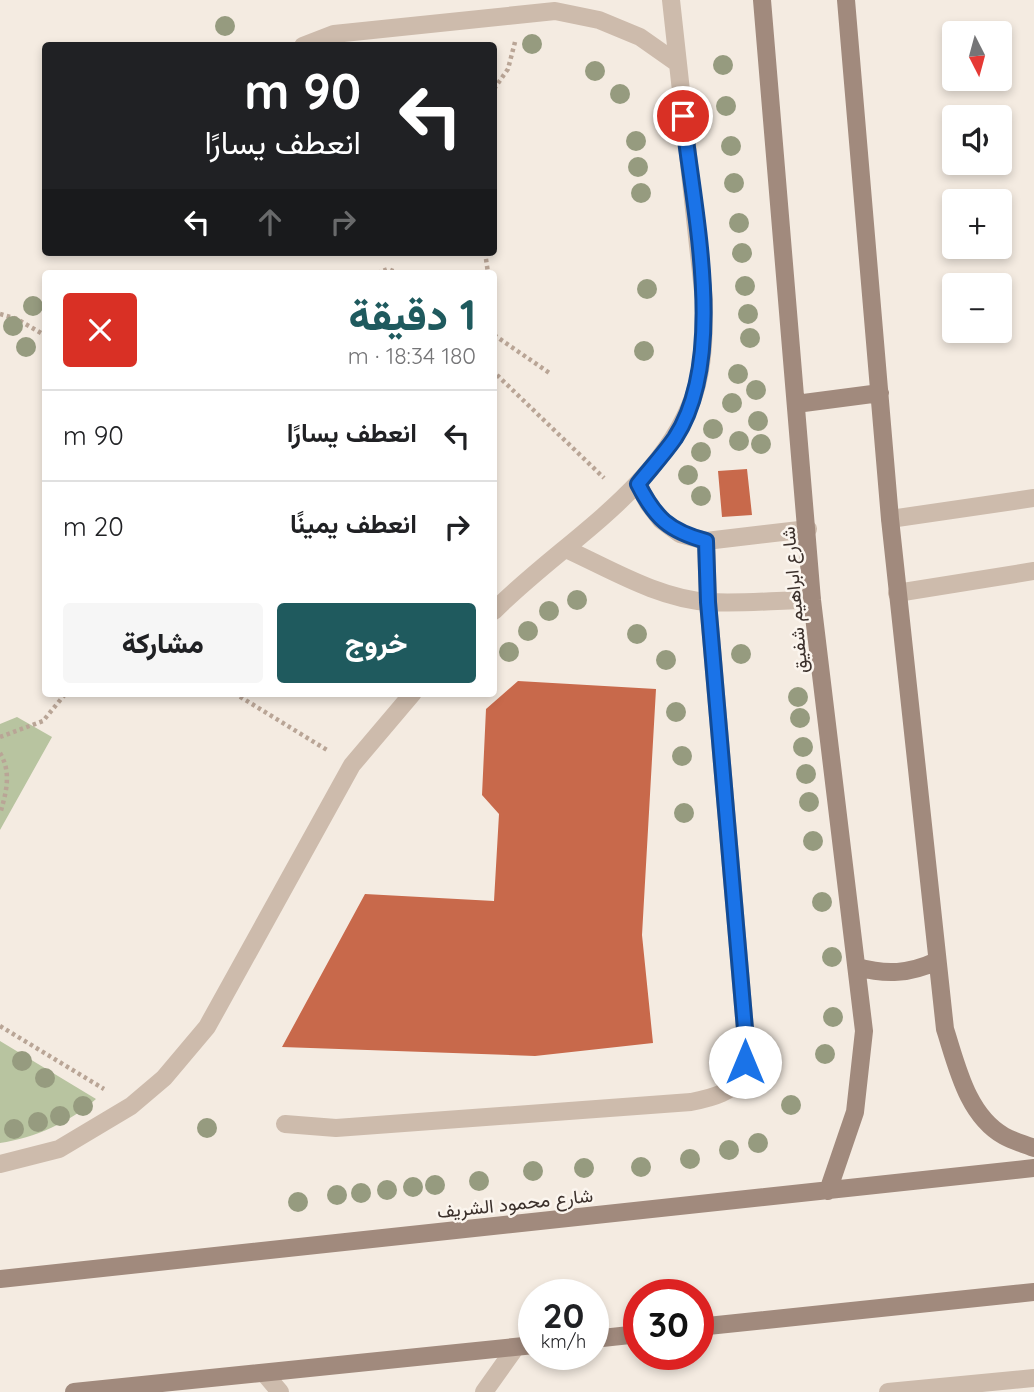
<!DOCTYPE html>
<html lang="ar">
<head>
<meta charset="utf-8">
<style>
	:root { --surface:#fff; --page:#f6f6f6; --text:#202124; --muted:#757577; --line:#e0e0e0; --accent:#1f5a5e }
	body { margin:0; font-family:Quicksand,Vazirmatn,sans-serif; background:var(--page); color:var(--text); direction:rtl; height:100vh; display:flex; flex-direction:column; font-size:26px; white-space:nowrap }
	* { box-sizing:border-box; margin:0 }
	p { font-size:23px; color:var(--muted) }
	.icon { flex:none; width:38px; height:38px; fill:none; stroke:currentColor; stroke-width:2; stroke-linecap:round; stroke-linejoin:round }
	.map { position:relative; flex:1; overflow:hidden; direction:ltr }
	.sheet { position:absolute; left:42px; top:270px; width:455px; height:427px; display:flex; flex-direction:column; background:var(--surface); border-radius:7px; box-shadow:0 4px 10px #0003; direction:rtl }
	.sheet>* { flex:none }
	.hud { position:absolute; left:42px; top:42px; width:455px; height:214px; border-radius:7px; box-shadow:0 4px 10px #0003; direction:rtl; background:#202124; color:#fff; overflow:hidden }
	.needle { width:46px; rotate:174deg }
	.controls { position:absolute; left:942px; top:21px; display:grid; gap:14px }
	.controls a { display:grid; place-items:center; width:70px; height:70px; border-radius:7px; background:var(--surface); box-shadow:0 4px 10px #0003; font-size:35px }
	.speed { position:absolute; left:518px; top:1279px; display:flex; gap:14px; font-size:35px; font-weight:700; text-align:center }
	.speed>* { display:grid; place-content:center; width:91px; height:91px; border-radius:50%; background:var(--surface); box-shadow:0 4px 10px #0003; line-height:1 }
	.speed small { font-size:18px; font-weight:400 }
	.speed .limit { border:10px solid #d22; background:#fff; color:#111 }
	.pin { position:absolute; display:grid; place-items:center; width:60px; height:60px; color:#fff; margin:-30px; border:4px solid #fff; border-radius:50%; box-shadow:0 2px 7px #0007 }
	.me { position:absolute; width:77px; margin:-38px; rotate:0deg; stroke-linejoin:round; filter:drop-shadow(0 0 5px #0008) }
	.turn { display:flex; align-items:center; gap:24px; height:147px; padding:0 21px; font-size:32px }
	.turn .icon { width:91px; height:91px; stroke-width:2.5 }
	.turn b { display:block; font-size:49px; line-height:60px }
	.lanes { display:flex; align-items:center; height:66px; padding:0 21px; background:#0003; justify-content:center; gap:35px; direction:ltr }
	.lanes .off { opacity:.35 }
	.round { display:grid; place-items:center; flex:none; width:74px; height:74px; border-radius:7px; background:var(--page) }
	.head { display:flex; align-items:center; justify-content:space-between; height:119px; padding:0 21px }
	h1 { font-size:42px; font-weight:800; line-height:52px; color:var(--accent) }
	.action { display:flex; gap:14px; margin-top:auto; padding:14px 21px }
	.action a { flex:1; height:80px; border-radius:7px; background:var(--accent); color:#fff; font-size:28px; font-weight:800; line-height:80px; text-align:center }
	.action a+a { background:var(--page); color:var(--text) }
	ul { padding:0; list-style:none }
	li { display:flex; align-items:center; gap:21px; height:91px; padding:0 21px; border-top:2px solid var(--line) }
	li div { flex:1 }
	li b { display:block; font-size:26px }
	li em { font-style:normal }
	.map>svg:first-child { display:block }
	.green { fill:#b8c4a0 }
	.building { fill:#c8694b }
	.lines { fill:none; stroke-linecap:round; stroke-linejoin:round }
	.path { stroke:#b9a596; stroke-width:4.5; stroke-dasharray:3.5 3.5; stroke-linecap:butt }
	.street { stroke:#cdbbac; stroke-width:18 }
	.secondary { stroke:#a18a7d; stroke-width:18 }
	.tree { fill:#969b7f }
	.route-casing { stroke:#114b97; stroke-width:18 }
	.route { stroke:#1a73e8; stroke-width:12 }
	.labels { text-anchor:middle; stroke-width:5; stroke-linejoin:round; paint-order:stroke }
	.street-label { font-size:19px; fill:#3b302b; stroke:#fbf5ee }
</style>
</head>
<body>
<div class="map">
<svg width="1034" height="1392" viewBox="0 0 1034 1392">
	<rect width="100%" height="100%" fill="#f4ebe1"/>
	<path class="green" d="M17 717 52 737 0 830V724Z
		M0 1041 96 1099C70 1122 35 1138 0 1143Z"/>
	<path class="building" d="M747 469 752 515 722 517 718 471Z
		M518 681 656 689 642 935 653 1043 535 1056 282 1047 365 894 494 901 499 814 482 795 486 709Z"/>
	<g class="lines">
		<path class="path" d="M494 89 508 69 515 42
			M485 252 488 273
			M377 273 388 269 398 273
			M0 314 17 319 46 336
			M494 335 551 374
			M497 375 604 478
			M234 693 327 750
			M0 737 43 721 66 693
			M0 753C12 773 6 793 0 814
			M0 1026 104 1089"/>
		<path class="street" d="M303 46 334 34 555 11 599 20 640 37 677 63
			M638 484 648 503 661 520 680 534 706 541 808 529
			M890 519 1034 498
			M566 549C610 569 659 599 709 602 742 604 778 600 812 600
			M897 593 1034 571
			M494 611C561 543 661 490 694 395 704 365 704 332 704 300L671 0
			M285 1124 336 1128 691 1102C743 1092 745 1079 745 1029L708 602 706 541
			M0 1164 59 1149 131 1106 164 1078 207 1027 352 765 413 693
			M264 1373 280 1392
			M484 1392 516 1347
			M888 1392 1034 1378"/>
		<path class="secondary" d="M762 0 812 600 864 1031 855 1112 828 1191
			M846 0 890 519 945 1029C957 1066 967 1115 1004 1136 1013 1141 1024 1144 1034 1148
			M796 404 880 393
			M857 967C886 975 909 974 937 961
			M0 1279 1034 1168
			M698 1327 1034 1292
			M593 1339 639 1334
			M74 1392 534 1345"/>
	</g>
	<g class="tree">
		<circle cx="225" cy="26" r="10"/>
		<circle cx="532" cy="44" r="10"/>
		<circle cx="723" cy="65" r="10"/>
		<circle cx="595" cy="71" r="10"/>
		<circle cx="620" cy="94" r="10"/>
		<circle cx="726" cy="106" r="10"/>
		<circle cx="636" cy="141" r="10"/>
		<circle cx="731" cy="146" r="10"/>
		<circle cx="638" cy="167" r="10"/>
		<circle cx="734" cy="183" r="10"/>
		<circle cx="641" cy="193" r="10"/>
		<circle cx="739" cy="223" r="10"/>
		<circle cx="742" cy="253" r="10"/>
		<circle cx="745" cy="286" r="10"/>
		<circle cx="647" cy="289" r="10"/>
		<circle cx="33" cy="306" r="10"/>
		<circle cx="748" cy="314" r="10"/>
		<circle cx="13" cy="326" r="10"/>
		<circle cx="750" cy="338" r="10"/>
		<circle cx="26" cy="347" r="10"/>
		<circle cx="644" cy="351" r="10"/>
		<circle cx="738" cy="374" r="10"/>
		<circle cx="756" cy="390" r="10"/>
		<circle cx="732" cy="403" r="10"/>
		<circle cx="758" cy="421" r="10"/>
		<circle cx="713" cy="429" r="10"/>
		<circle cx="739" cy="441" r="10"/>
		<circle cx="761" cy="444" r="10"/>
		<circle cx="701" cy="452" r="10"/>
		<circle cx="688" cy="475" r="10"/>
		<circle cx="701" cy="496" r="10"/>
		<circle cx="577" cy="600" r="10"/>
		<circle cx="549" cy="611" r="10"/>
		<circle cx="528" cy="631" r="10"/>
		<circle cx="637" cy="634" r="10"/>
		<circle cx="509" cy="652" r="10"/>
		<circle cx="741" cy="654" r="10"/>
		<circle cx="666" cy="660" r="10"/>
		<circle cx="798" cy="697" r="10"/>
		<circle cx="676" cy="712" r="10"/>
		<circle cx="800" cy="718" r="10"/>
		<circle cx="803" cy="747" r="10"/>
		<circle cx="682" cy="756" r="10"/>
		<circle cx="806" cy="774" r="10"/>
		<circle cx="809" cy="802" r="10"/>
		<circle cx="684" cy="813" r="10"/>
		<circle cx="813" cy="841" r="10"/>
		<circle cx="822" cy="902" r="10"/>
		<circle cx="832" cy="957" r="10"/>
		<circle cx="833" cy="1017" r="10"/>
		<circle cx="825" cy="1054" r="10"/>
		<circle cx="22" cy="1061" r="10"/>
		<circle cx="45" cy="1078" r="10"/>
		<circle cx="791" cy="1105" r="10"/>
		<circle cx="83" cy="1106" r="10"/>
		<circle cx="60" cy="1116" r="10"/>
		<circle cx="38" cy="1122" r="10"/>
		<circle cx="207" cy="1128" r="10"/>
		<circle cx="14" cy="1129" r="10"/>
		<circle cx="758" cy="1143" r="10"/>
		<circle cx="729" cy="1150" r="10"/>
		<circle cx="690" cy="1159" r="10"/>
		<circle cx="641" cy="1167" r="10"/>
		<circle cx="584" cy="1168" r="10"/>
		<circle cx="533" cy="1171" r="10"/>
		<circle cx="479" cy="1181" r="10"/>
		<circle cx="435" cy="1185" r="10"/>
		<circle cx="413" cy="1187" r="10"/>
		<circle cx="387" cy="1190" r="10"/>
		<circle cx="361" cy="1193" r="10"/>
		<circle cx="337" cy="1195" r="10"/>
		<circle cx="298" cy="1202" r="10"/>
	</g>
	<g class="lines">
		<g class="route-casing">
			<path id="route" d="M683 116C693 208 728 357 675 438 664 454 650 469 638 484 655 518 669 531 706 541L708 602 745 1029V1062"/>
		</g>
		<use href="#route" class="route"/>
	</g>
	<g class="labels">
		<g class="street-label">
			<text transform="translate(794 600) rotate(-95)" y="7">شارع ابراهيم شفيق</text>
			<text transform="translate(515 1203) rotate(-6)" y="7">شارع محمود الشريف</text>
		</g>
	</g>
</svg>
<div class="controls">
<a><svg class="needle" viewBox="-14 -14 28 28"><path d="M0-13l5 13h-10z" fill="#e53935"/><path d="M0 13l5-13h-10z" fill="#757577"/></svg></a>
<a><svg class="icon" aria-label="sound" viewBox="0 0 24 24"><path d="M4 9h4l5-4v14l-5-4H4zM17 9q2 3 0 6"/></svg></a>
<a>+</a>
<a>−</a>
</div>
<div class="speed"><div>20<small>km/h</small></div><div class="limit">30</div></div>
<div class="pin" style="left:683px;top:116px;background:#d93025"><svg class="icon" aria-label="arrive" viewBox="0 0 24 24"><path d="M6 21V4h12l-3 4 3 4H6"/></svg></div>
<svg class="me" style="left:745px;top:1062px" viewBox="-20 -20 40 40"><circle r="19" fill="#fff"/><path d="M0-13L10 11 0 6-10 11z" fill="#1a73e8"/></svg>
<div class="hud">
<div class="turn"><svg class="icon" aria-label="left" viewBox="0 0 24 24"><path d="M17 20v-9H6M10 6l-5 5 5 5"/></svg><div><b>90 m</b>انعطف يسارًا</div></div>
<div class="lanes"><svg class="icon" aria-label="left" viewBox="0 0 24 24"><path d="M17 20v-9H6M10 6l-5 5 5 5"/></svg><svg class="icon off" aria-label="ahead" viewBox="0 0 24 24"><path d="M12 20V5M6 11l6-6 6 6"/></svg><svg class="icon off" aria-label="right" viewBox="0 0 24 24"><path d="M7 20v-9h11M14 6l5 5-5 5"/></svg></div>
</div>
<section class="sheet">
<div class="head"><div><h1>1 دقيقة</h1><p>180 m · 18:34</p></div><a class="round" style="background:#d93025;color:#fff"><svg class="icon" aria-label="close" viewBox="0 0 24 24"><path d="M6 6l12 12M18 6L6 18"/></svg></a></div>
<ul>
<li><svg class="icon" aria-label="left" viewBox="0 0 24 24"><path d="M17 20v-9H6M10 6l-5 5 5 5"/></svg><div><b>انعطف يسارًا</b></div><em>90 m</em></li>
<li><svg class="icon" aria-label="right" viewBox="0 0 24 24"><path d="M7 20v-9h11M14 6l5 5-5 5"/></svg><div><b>انعطف يمينًا</b></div><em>20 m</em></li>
</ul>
<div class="action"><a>خروج</a><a>مشاركة</a></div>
</section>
</div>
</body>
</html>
